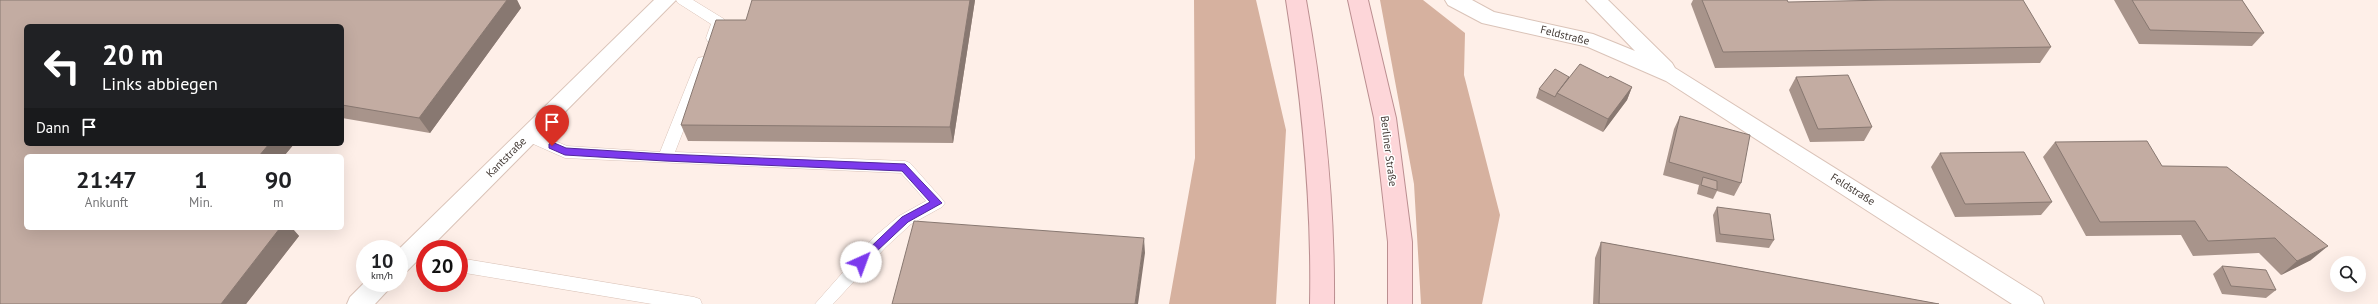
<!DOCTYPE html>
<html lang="de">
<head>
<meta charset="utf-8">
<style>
	:root { --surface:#fff; --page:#f2f2f2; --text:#202124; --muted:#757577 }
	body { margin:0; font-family:"PT Sans",sans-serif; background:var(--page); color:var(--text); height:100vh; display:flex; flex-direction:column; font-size:15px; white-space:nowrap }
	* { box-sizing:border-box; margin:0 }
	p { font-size:13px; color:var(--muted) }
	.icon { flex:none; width:22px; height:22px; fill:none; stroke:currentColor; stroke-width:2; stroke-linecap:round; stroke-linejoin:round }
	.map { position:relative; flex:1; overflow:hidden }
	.sheet { position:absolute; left:24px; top:154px; width:320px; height:76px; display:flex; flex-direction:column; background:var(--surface); border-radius:6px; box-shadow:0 4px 16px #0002 }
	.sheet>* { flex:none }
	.banner { position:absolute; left:24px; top:24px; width:320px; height:122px; border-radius:6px; box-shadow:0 4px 16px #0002; background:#202124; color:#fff; overflow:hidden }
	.controls { position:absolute; left:2330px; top:256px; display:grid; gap:8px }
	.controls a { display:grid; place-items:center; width:36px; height:36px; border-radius:50%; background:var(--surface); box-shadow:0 4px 16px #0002; font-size:20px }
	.speed { position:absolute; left:356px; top:240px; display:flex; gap:8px; font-size:20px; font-weight:700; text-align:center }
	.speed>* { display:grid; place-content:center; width:52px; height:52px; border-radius:50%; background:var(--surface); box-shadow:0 4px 16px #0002; line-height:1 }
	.speed small { font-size:10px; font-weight:400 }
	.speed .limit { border:6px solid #d22; background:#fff; color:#111 }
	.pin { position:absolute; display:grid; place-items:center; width:34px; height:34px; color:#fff; margin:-41px -17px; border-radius:50% 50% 50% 0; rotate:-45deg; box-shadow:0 0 4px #0007 }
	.pin .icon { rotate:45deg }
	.me { position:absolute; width:44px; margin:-22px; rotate:43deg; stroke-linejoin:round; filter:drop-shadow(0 0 3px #0008) }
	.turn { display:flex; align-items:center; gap:14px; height:84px; padding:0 12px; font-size:18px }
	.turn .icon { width:52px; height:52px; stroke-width:2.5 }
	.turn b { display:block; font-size:28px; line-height:34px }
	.then { display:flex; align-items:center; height:38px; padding:0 12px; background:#0003; gap:8px; font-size:15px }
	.eta { display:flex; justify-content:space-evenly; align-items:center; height:68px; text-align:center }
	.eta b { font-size:24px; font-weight:700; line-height:28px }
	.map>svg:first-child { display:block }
	.forest { fill:#d6b19f }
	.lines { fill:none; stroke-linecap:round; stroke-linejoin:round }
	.lane-casing { stroke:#dac3b8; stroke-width:1 }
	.street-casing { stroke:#dac3b8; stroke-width:2 }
	.primary-casing { stroke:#bb8e90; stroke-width:2 }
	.lane { fill:#fff; fill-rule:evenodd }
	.street { fill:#fff; fill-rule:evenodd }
	.primary { fill:#fdd6d9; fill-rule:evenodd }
	.wall { fill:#a8948b }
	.shaded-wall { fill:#887871 }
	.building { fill:#c3aca2; stroke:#887871 }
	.route { fill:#7c3aed; stroke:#51269a }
	.labels { text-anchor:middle; stroke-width:3; stroke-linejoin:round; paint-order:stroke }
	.street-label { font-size:11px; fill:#443b36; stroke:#fff }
</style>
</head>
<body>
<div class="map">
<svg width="2378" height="304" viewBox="0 0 2378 304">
	<rect width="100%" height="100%" fill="#feefe8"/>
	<path class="forest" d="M1194 0H1256L1286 130 1276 304H1169L1195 158Z
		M1380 0H1423L1465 33 1464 75 1500 215 1482 304H1421L1414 184Z"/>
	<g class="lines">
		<g class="lane-casing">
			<path id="lane" d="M676 0H693L724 19 726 22 718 42H708L706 38 711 24 678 3Z
				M703 57 708 58 710 62 675 152 905 161 910 163 942 199 945 203 942 207 911 224 886 247 833 304H815L874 237 899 216 926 201 901 173 565 158 522 139 520 135 522 131 527 129 567 146 660 152 696 62 698 58Z
				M459 258 694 297 700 299 702 304H652L459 272Z"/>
		</g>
		<g class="street-casing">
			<path id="street" d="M654 0H676L429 249H425V253L407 271 399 274V249Z
				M1445 0H1472L1494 12 1593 34 1635 51 1586 0H1608L1672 63 1675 68 2041 297 2044 304H2012L1666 81 1588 47 1482 23 1448 5Z
				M365 282 392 283 388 290 375 304H347L350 297Z"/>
		</g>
		<g class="primary-casing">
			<path id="primary" d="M1286 0H1306C1324 101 1335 201 1334 304H1310C1312 202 1302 101 1286 0Z
				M1348 0H1368L1396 118 1412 242V304H1388V242L1374 118Z"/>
		</g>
		<use href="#lane" class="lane"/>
		<use href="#street" class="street"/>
		<use href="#primary" class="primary"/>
	</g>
	<path class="wall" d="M0 0H517L521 8 430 133 342 118V26H26V144H294L284 156H26V228H292L299 236 246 304H0Z
		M975 0 953 143 688 141 681 125 746 20Z
		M1693 0H1787L1788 2 2051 47 2040 63 1715 68 1691 4Z
		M2114 0H2242L2264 33 2252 46 2139 44Z
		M1569 77 1608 78 1632 87 1627 100 1603 132 1536 98 1539 89Z
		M1796 77 1872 127 1864 141 1810 142 1789 90Z
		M1680 116 1741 183 1734 196 1717 191 1713 199 1697 194 1699 185 1663 175 1674 129Z
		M2055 142 2162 166 2311 260 2281 275 2259 253 2193 256 2181 235 2086 236 2043 157Z
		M1940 153 2052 202 2041 215 1955 217 1931 167Z
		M1717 207 1774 240 1769 248 1716 242 1713 215Z
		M1601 242 1939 304H1593L1595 258Z
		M2222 266 2276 290 2266 298 2222 294 2213 274Z"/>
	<path class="shaded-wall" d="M507 0H517L521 8 430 133 419 118Z
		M970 0H975L953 143 950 127Z
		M1632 87 1627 100 1603 132 1608 119Z
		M269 144H294L284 156H259Z
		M280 228H292L299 236 246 304H221Z
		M1144 238 1145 253 1138 304H1135Z
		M2328 246 2311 260 2281 275 2297 261Z"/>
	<path class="building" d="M0 0H507L419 118 342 105V26H26V144H269L259 156H26V228H280L221 304H0Z
		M752 0H970L950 127 681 125 716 20H746Z
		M1702 0H1787L1788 2 1890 0H2023L2051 47 1723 52Z
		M2132 0H2242L2264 33 2150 30Z
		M1580 64 1608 78 1610 76 1632 87 1608 119 1557 93Z
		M1555 69 1569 77 1557 93 1555 97 1539 89Z
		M1848 75 1872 127 1818 129 1796 77Z
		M1680 116 1750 135 1741 183 1669 162Z
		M2147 141 2162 166 2227 167 2328 246 2297 261 2275 238 2208 241 2195 221 2100 222 2055 142Z
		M2024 152 2052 202 1965 204 1940 153Z
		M1703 177 1717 181V190L1701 185Z
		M1717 207 1770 214 1774 240 1720 234Z
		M914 221 1144 238 1135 304H892Z
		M1601 242 1939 304H1599Z
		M2222 266 2266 270 2276 290 2231 286Z"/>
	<path class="route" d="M552 142 566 148 665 154 905 164 942 203 908 222 861 266 857 265V260L902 217 930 202 902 171 665 161 565 155 549 148V144Z"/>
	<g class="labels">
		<g class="street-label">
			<text transform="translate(1565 35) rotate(14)" y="4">Feldstraße</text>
			<text transform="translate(1389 151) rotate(83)" y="4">Berliner Straße</text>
			<text transform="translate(506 157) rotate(-45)" y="4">Kantstraße</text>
			<text transform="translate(1853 189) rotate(32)" y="4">Feldstraße</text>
		</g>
	</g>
</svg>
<div class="controls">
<a><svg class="icon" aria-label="search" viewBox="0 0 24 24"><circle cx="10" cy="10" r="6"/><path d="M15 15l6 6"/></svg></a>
</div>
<div class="speed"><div>10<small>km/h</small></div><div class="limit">20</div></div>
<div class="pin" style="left:552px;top:146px;background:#d93025"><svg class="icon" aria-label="arrive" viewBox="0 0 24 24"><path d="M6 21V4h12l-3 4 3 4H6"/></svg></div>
<svg class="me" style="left:861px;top:262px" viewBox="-20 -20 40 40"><circle r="19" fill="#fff"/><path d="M0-13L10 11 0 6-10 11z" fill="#7c3aed"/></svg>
<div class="banner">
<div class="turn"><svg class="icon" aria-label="left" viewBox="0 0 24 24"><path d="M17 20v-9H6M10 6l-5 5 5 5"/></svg><div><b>20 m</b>Links abbiegen</div></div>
<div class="then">Dann<svg class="icon" aria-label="arrive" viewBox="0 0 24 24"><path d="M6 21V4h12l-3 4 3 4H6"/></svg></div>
</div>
<section class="sheet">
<div class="eta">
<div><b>21:47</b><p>Ankunft</p></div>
<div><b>1</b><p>Min.</p></div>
<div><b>90</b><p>m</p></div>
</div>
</section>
</div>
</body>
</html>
